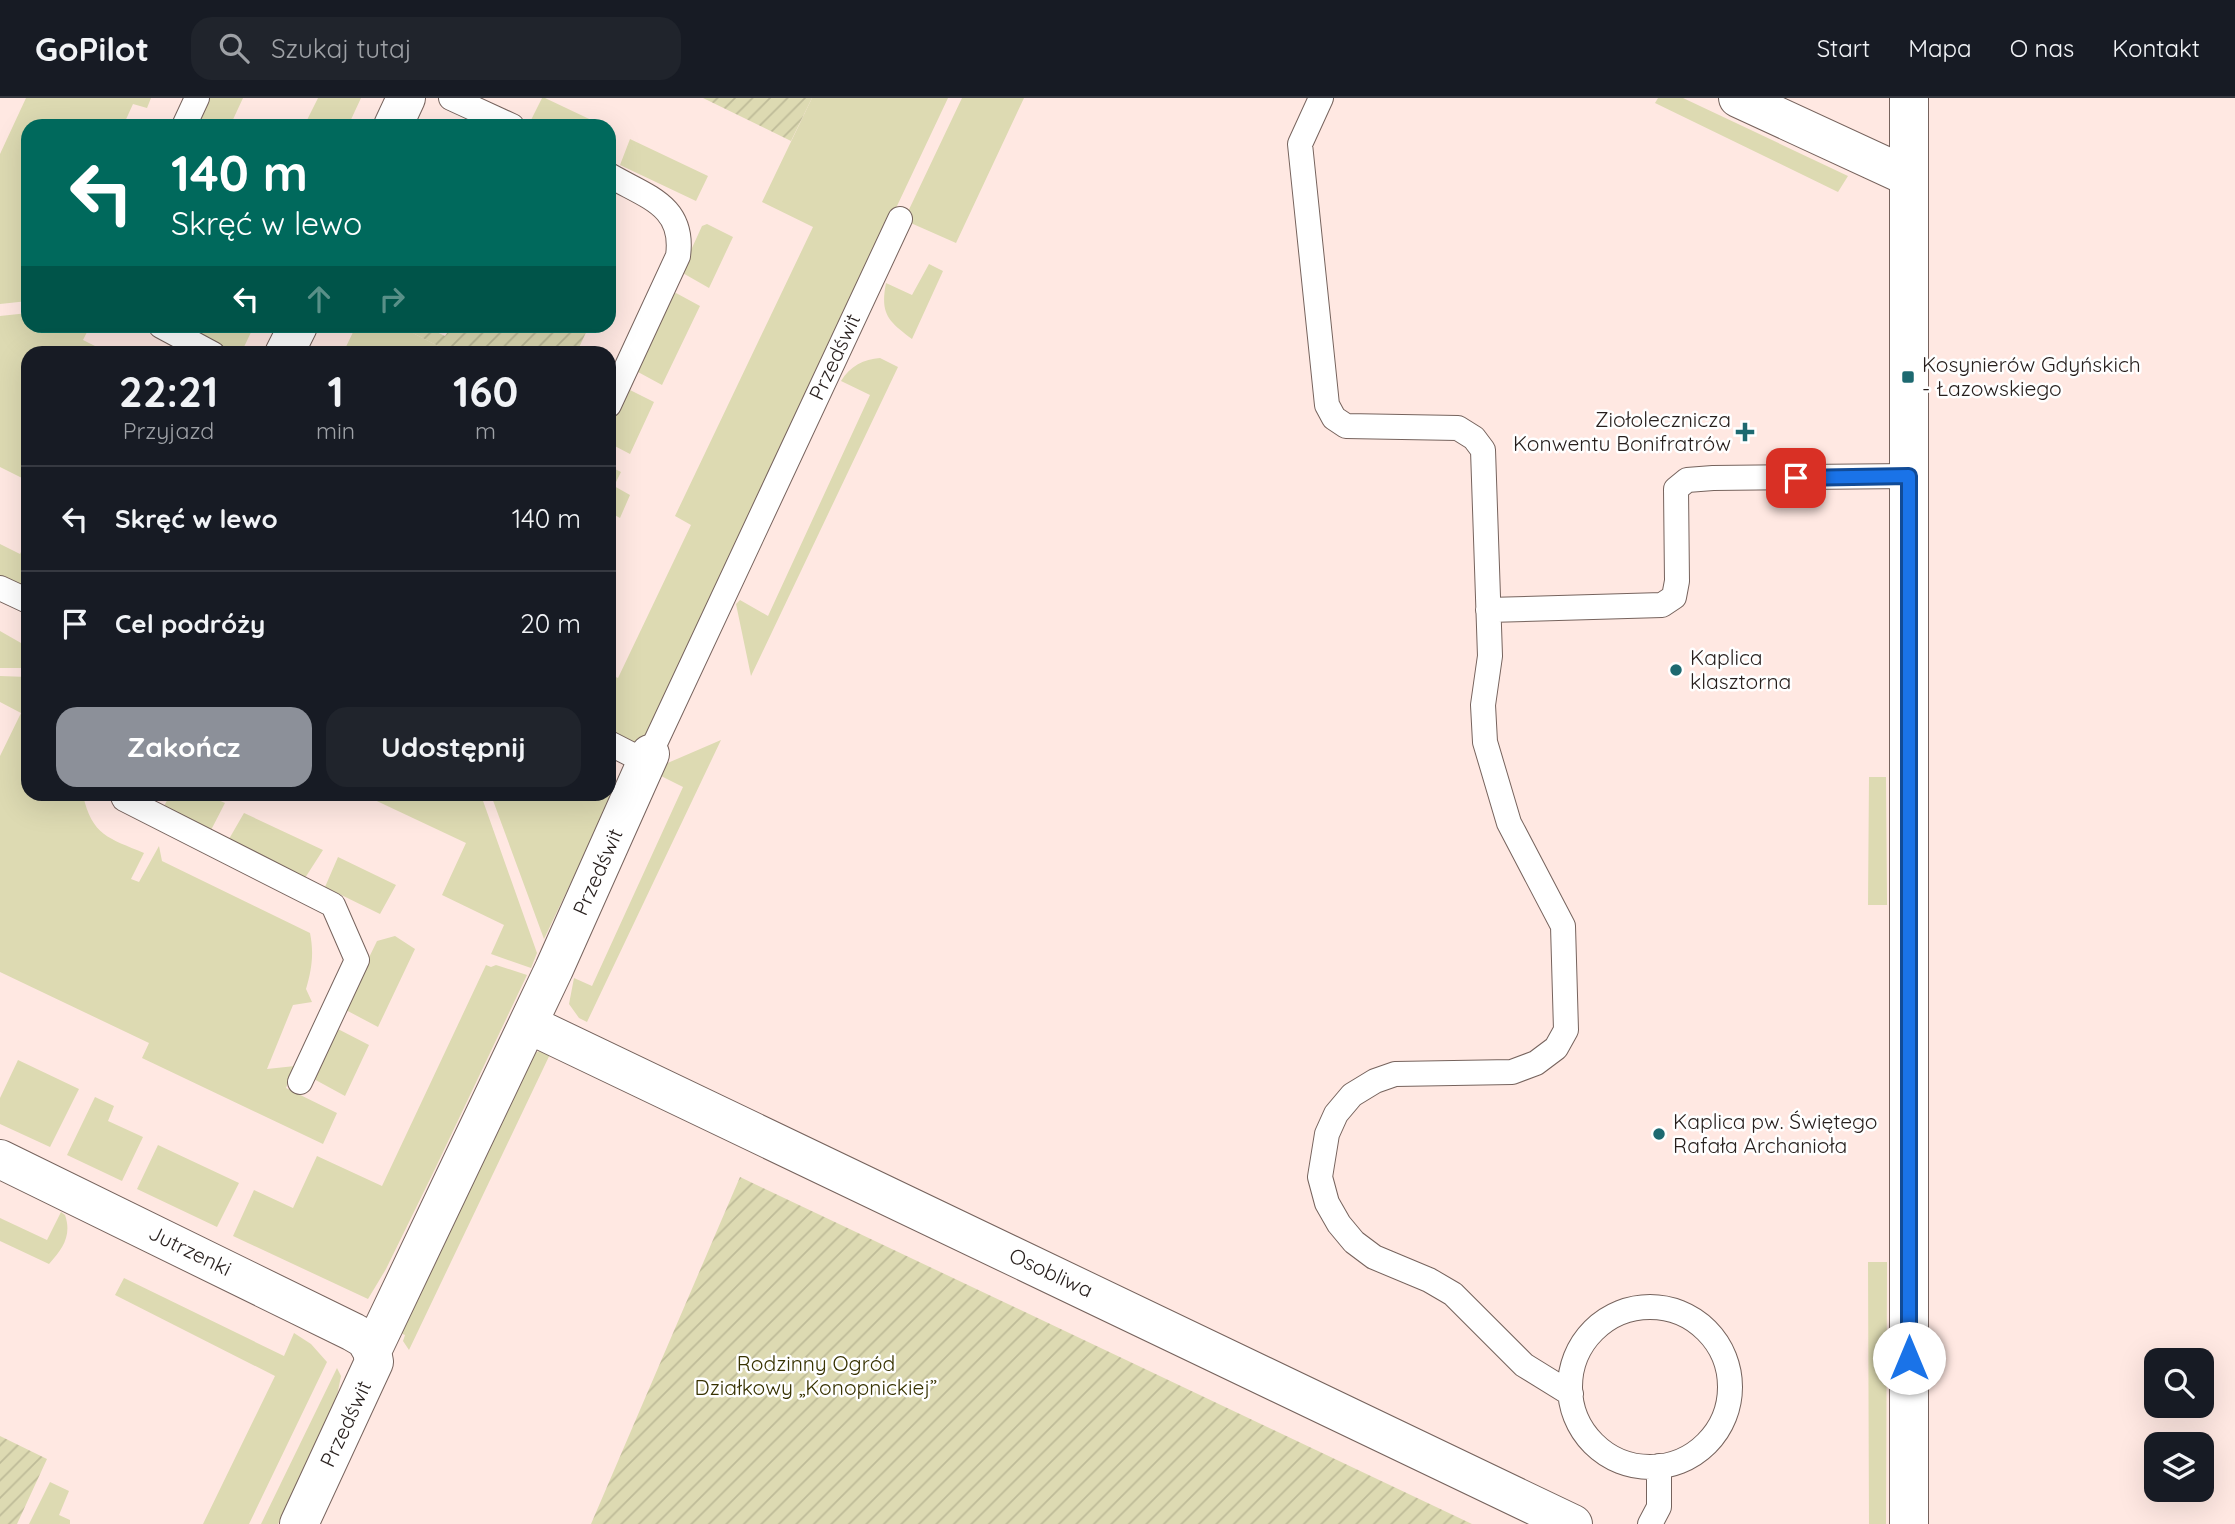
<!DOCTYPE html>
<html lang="pl">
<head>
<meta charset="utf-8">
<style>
	:root { --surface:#171b24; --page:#20242c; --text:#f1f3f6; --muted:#9ea1a6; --line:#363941; --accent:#8c9099 }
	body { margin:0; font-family:Quicksand,sans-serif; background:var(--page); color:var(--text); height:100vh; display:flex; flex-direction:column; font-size:26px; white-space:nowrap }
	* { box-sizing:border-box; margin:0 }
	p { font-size:23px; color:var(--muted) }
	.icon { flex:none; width:38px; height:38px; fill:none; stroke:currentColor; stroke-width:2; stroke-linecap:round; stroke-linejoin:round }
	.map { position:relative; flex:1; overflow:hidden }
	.side { position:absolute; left:21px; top:248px; width:595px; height:455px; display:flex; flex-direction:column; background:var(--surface); border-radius:21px; box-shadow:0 7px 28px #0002 }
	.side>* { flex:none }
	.guide { position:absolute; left:21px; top:21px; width:595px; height:214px; border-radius:21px; box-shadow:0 7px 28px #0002; background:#00695c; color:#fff; overflow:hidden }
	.controls { position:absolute; left:2144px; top:1250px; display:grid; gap:14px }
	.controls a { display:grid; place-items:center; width:70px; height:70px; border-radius:14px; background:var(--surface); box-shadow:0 7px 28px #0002; font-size:35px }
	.pin { position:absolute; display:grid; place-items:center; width:60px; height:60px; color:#fff; margin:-30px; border-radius:14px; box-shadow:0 4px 10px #0006 }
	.me { position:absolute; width:77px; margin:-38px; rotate:0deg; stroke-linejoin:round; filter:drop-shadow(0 0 5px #0008) }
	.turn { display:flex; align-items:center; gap:24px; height:147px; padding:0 35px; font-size:32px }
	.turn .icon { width:91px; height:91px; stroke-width:2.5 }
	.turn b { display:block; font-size:49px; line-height:60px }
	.lanes { display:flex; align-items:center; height:66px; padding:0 35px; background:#0003; justify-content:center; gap:35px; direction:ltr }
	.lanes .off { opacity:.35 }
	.eta { display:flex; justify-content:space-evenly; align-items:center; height:119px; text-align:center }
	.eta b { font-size:42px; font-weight:700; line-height:49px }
	.button { display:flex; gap:14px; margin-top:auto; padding:14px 35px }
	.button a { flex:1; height:80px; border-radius:21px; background:var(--accent); color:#fff; font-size:28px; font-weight:700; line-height:80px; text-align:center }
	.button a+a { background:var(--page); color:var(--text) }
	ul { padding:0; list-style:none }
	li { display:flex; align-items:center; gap:21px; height:105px; padding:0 35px; border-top:2px solid var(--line) }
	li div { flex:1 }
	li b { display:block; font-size:26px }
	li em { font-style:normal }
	header { display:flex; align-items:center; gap:42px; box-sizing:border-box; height:98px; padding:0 35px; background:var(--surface); border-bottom:2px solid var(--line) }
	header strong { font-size:33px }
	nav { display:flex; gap:38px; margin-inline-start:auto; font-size:24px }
	.search { width:490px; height:63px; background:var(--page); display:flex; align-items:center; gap:18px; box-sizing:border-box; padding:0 24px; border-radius:21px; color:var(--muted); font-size:26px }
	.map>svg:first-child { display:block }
	.green { fill:#dddab2 }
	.garden { fill:url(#garden-furrows) }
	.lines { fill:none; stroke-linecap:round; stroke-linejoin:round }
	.service-casing { stroke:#76635d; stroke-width:26 }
	.minor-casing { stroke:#76635d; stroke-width:40 }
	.tertiary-casing { stroke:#76635d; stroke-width:40 }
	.service { stroke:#fff; stroke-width:24 }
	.minor { stroke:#fff; stroke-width:38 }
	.tertiary { stroke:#fff; stroke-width:38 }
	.route-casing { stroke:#114b97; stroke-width:18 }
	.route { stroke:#1a73e8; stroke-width:12 }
	.poi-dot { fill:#1d6970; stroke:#fff; stroke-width:2.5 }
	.labels { text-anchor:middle; stroke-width:5; stroke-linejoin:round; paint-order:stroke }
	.street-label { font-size:21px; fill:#261e1c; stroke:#fff }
	.poi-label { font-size:21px; fill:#261e1c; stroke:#fff; text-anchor:start }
	.park-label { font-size:21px; fill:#373200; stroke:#fff }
</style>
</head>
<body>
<header>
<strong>GoPilot</strong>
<div class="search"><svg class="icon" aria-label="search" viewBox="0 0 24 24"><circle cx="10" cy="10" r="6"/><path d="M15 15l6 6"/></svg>Szukaj tutaj</div>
<nav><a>Start</a><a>Mapa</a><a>O nas</a><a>Kontakt</a></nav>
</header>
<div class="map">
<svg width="2235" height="1426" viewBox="0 0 2235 1426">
	<defs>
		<pattern id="garden-furrows" width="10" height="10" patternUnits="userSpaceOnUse" patternTransform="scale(1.75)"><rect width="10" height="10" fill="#dddab2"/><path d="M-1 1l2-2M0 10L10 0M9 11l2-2" fill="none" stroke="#bebb98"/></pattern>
	</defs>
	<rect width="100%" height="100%" fill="#ffe8e2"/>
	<path class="green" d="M26 0H151L147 10 133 6 123 28H28V203L0 206V56Z
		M210 0H243L230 28H196Z
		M318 0H361L348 28H304Z
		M542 0H545L604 28H538L530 24Z
		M812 0H948L641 650 609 635V576L618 580 691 427 675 418 813 129 762 104Z
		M962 0H1024L956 145 904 122Z
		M1658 0H1683L1848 78 1838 94 1655 5Z
		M630 41 708 78 696 103 620 67Z
		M707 126 733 139 709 190 681 174 702 128Z
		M929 166 943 173 912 241C888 223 880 216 886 185L912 197Z
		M676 195 700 208 662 287 638 274V268L669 197Z
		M28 215V228H90L83 242 109 255 28 256V383L0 369V218Z
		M181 228H254L243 251 235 254Z
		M356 228H399L452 255H343Z
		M880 260 898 269 751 578 736 506 740 502 768 518 870 297 841 283C850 268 864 261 880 260Z
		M630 292 654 304 630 356 609 345V330L625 293Z
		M609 368 621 374 614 388 630 397 620 420 609 414Z
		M28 439V491L0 478V446L20 456Z
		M0 533 28 549V570H0Z
		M0 578 28 579V696L83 697C92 738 109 740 144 755L131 781 139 784 159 748 162 763 310 835C314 855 312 871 306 891L312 904 293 907 267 971 295 968 286 990 337 1015 323 1046 142 960 149 945 0 874V658L21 615 0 604Z
		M721 642 587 924 579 920 569 906 574 880 592 888 683 689 655 675 663 667Z
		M609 673 616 690 544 841 491 697 609 696Z
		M1869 679H1886L1887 807H1868Z
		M170 697H207L225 705 210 734 163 710Z
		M475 697 482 700 537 855 531 870 491 856 504 827 442 797 466 745 364 697Z
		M244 715 323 752 305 780 229 741Z
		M338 759 396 787 380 816 325 789Z
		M395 838 415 851 378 929 344 911 377 843Z
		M486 867 491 869 496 867 527 877 434 1073 386 1171 368 1201 233 1138 254 1092 293 1110 317 1058 382 1088Z
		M336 930 369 947 345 998 312 980Z
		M545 950H553L409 1252 403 1243 405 1237 393 1232 531 957Z
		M18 962 79 991 50 1049 0 1026V1000Z
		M95 999 114 1008 108 1023 143 1039 122 1083 67 1057Z
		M158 1047 239 1085 217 1129 137 1091Z
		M61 1114 65 1117C72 1137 63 1151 49 1166L0 1143V1120L47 1142Z
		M1868 1164H1887L1886 1426H1869Z
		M124 1180 284 1258 294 1235 311 1246 327 1264 249 1426H203L275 1278 115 1197Z
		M337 1270 341 1278 335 1308 278 1426H261Z
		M50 1384 69 1393 59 1417 70 1422V1426H29Z"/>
	<path class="garden" d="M703 0H812L791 43Z
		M399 228H424L445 238 452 228H589L576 256 452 255Z
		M740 1079 1472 1426H591Z
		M0 1338 47 1361 17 1426H0Z"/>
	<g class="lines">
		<g class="service-casing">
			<path id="service" d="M451 0 512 28
				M1321 0 1300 46 1327 307 1334 320 1346 328 1458 330 1474 340 1483 352 1490 558 1483 607 1485 644 1509 725 1563 828 1566 932 1556 950 1536 965 1512 974 1395 976 1375 983 1352 997 1336 1016 1327 1036 1320 1079 1327 1105 1339 1126 1354 1144 1374 1159 1429 1182 1453 1196 1524 1267 1571 1296
				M184 28 197 0
				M609 77C646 99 685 107 678 158L609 307
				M161 228 213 256
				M0 490 28 503
				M1488 512 1662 507 1674 499 1677 483 1676 391 1687 382 1713 380 1909 378
				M609 645 646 664
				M650 656 900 121
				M122 696 124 701 333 807 357 862 300 984
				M1570 1289a80 80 0 1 1 160 0a80 80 0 1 1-160 0Z
				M1650 1426 1659 1409V1368"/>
		</g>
		<g class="minor-casing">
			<path id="minor" d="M1738 0 1909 79
				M393 28 406 0
				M284 256 298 228
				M528 926 1573 1426
				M0 1061 353 1234 365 1241 372 1253
				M299 1426 374 1264 372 1253 554 871 650 656"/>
		</g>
		<g class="tertiary-casing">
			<path id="tertiary" d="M1909 0V1426"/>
		</g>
		<use href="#service" class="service"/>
		<use href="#minor" class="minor"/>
		<use href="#tertiary" class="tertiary"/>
	</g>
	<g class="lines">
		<g class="route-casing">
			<path id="route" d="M1796 380 1909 378V1260"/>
		</g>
		<use href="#route" class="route"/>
	</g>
	<g class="poi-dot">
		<rect x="1901" y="272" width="14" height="14" rx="3.5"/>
		<path d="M1741.5 323.5h7v7h7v7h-7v7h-7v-7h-7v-7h7z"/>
		<circle cx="1676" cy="572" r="7"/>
		<circle cx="1659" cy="1036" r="7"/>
	</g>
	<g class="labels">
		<g class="street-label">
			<text transform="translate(835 259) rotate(-65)" y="7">Przedświt</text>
			<text transform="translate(598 774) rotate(-66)" y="7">Przedświt</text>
			<text transform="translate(190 1153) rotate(26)" y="7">Jutrzenki</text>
			<text transform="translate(1051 1175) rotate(25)" y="7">Osobliwa</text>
			<text transform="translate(346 1326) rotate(-65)" y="7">Przedświt</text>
		</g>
		<g class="poi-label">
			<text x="1922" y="274">Kosynierów Gdyńskich<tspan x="1922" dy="24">- Łazowskiego</tspan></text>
			<text x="1731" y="329" text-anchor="end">Ziołolecznicza<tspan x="1731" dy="24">Konwentu Bonifratrów</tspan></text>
			<text x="1690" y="567">Kaplica<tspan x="1690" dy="24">klasztorna</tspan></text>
			<text x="1673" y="1031">Kaplica pw. Świętego<tspan x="1673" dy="24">Rafała Archanioła</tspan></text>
		</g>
		<g class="park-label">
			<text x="816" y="1273">Rodzinny Ogród<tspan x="816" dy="24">Działkowy „Konopnickiej”</tspan></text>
		</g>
	</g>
</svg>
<div class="controls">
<a><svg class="icon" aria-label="search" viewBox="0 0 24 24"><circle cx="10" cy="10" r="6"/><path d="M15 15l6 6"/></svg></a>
<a><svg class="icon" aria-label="layers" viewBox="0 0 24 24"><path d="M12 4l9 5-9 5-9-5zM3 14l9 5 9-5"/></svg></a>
</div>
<div class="pin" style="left:1796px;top:380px;background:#d93025"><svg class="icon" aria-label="arrive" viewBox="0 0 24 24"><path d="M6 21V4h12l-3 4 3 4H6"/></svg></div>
<svg class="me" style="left:1909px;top:1260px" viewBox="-20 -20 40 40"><circle r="19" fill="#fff"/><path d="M0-13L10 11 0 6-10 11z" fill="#1a73e8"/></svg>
<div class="guide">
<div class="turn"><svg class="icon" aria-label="left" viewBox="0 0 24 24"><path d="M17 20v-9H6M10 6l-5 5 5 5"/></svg><div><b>140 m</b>Skręć w lewo</div></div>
<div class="lanes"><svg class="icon" aria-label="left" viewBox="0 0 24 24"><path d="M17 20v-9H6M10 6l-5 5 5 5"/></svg><svg class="icon off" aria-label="ahead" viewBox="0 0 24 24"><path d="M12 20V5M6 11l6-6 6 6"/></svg><svg class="icon off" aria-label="right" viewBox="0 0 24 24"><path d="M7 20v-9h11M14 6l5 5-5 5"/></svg></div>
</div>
<section class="side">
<div class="eta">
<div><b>22:21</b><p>Przyjazd</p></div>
<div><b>1</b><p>min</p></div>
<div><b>160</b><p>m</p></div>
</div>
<ul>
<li><svg class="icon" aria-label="left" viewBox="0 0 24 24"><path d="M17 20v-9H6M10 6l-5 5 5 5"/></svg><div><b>Skręć w lewo</b></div><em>140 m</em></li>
<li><svg class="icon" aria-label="arrive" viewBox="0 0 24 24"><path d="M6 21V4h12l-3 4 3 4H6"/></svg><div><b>Cel podróży</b></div><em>20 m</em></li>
</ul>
<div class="button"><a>Zakończ</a><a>Udostępnij</a></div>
</section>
</div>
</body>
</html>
